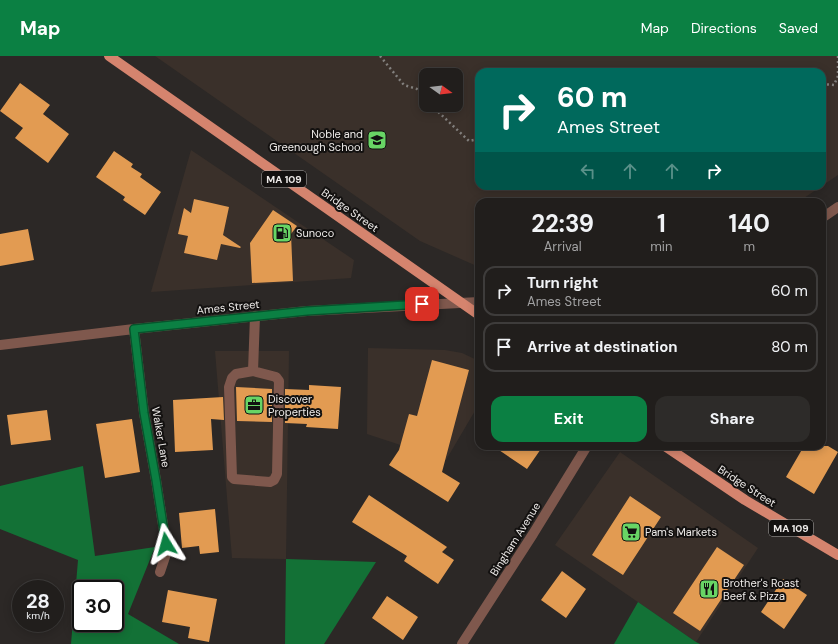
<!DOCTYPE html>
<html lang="en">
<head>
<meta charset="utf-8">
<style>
	:root { --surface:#211e1c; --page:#2d2b29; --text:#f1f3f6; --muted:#a2a2a3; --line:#3e3c3b; --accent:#0b8043 }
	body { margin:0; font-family:"DM Sans",sans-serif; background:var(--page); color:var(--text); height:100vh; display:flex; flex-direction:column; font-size:15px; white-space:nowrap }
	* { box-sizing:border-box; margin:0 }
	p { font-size:13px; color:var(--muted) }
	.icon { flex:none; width:22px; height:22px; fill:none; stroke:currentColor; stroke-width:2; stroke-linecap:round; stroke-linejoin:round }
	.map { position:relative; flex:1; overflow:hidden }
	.side { position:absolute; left:475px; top:142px; width:351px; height:252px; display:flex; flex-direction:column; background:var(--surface); border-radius:12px; box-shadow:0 2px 10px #0003,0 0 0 1px var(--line) }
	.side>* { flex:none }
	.hud { position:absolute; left:475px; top:12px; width:351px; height:122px; border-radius:12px; box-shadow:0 2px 10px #0003,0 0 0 1px var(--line); background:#00695c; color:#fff; overflow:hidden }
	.needle { width:26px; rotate:105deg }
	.buttons { position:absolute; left:419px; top:12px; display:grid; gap:8px }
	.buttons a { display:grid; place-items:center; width:44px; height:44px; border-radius:8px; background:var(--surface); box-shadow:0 2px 10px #0003,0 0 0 1px var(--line); font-size:20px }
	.speed { position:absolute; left:12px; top:524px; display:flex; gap:8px; font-size:20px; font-weight:700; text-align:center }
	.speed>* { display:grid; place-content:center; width:52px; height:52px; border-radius:50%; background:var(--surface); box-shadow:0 2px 10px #0003,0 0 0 1px var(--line); line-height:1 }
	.speed small { font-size:10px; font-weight:400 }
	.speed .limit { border:2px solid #111; border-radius:6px; background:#fff; color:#111 }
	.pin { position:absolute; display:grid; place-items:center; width:34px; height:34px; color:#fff; margin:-17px; border-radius:8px; box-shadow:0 2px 6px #0006 }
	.me { position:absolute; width:44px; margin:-22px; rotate:352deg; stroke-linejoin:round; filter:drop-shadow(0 0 3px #0008) }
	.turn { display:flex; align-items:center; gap:14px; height:84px; padding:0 16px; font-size:18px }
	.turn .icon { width:52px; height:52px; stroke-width:2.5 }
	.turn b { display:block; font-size:28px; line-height:34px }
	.lanes { display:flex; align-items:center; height:38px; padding:0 16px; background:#0003; justify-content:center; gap:20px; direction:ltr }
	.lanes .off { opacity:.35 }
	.eta { display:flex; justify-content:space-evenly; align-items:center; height:68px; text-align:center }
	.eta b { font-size:24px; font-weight:700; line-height:28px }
	.button { display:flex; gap:8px; margin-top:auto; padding:8px 16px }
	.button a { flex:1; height:46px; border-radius:12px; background:var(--accent); color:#fff; font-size:16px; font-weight:700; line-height:46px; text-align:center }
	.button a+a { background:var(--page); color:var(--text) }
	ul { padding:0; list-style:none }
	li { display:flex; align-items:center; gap:12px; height:50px; margin:0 8px 6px; padding:0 8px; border:2px solid var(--line); border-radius:12px }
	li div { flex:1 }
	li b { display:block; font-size:15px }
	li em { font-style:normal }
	header { display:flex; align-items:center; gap:24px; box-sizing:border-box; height:56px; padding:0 20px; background:var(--accent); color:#fff }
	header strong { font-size:19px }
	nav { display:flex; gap:22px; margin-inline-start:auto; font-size:14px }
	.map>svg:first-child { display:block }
	.built { fill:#3a302a; fill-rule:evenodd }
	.forest { fill:#137136; fill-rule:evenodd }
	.building { fill:#e29b52 }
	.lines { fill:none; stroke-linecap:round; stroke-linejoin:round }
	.path { stroke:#83807e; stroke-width:2.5; stroke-dasharray:2 3; stroke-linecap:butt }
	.minor { stroke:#7f584d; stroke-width:10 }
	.major { stroke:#d5846e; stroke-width:10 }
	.route-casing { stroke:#07532c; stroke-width:10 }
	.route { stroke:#0b8043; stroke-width:7 }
	.labels { text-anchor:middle; stroke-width:4; stroke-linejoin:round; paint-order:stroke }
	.shield { fill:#131110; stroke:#acaaa8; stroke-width:1 }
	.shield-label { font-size:10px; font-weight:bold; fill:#eeebe9 }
	.poi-label { font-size:11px; fill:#eeebe9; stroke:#131110; text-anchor:start }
	.street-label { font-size:11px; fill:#eeebe9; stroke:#131110 }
</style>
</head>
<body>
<header>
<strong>Map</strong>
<nav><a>Map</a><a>Directions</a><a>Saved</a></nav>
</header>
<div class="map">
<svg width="838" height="588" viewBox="0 0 838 588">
	<rect width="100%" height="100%" fill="#2c2826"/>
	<path class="built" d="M155 0H838V119L798 146H479V211L420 185ZM479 16H822V130H479ZM426 19H456V49H426Z
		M191 94 354 204 351 222 151 236Z
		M368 292 445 294 462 297 479 305V348L446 404 367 378Z
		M215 295H289L286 503 232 502Z
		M620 396 758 492 696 586 555 489Z"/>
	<path class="forest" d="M83 410 95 500 155 491 128 558 179 588H71L78 504 0 473V430ZM81 533H115V567H81Z
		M286 503 376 506 324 588H285Z
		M638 546 696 586 700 588H614Z"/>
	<path class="building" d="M20 27 50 49 43 58 69 78 48 107 15 82 23 72 0 55Z
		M114 95 133 108 131 111 142 118 140 121 161 136 145 159 123 144 125 141 96 121Z
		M194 143 229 151 223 179 241 191 240 192 221 188 217 204 184 197 188 180 178 178 184 152 191 157Z
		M273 154 297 170 291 178 293 225 252 227 250 187Z
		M28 173 34 204 0 210V178Z
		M432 304 469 314 442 416 460 427 448 446 389 409 399 394 409 358 417 360Z
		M309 329 341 331 338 373 306 371 307 368 285 367V333L309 334Z
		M236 331 272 333V366L237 365Z
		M223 341 224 364 211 363 213 394 175 396 173 344Z
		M47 354 51 384 11 389 7 359Z
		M132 363 140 416 105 422 96 368Z
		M493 390H543L527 413Z
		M804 390H828L838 396 814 438 786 421Z
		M369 439 447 491 442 496 454 504 438 528 404 505 407 500 352 466Z
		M630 440 661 461 623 519 592 499Z
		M215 453 219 496 200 498 199 490 182 492 179 457Z
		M717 491 744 509 700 575 673 557Z
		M562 515 586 533 566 562 541 544Z
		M783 523 807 539 784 573 761 556Z
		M168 534 217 543 209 586 188 582 190 571 162 566Z
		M387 540 418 561 403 584 372 562Z"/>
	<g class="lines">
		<path class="path" d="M380 0 404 29 417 33 426 43
			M838 0V17
			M822 28 834 29 838 20
			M431 49 469 85 479 83"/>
		<path class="minor" d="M822 162 838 151
			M134 273 144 357 156 424 166 488 165 501 160 516
			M0 289 134 273 307 255 479 246
			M253 315 276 321 279 325 277 418 274 424 270 426 234 423 232 421 229 331 232 322 236 318Z
			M253 315 255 260
			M462 588 533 478 587 390"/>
		<path class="major" d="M109 0 479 259
			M665 390 745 444 838 499"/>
	</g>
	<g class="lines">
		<g class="route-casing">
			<path id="route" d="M166 488 156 424 144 357 134 273 307 255 422 248"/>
		</g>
		<use href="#route" class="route"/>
	</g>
	<defs>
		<g id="school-square" transform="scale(1)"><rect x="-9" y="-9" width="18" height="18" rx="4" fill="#68d465" stroke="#131110"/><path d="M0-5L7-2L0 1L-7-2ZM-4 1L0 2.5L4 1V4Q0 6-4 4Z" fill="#111"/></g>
		<g id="fuel-square" transform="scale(1)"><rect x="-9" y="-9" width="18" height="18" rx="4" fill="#68d465" stroke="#131110"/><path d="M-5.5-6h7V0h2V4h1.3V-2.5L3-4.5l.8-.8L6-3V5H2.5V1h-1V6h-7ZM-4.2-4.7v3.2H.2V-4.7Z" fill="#111"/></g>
		<g id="office-square" transform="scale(1)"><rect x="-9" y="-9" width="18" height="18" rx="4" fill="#68d465" stroke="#131110"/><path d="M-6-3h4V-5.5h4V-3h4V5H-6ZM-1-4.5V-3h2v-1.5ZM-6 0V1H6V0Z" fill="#111"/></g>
		<g id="supermarket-square" transform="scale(1)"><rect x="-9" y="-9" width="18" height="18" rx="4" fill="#68d465" stroke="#131110"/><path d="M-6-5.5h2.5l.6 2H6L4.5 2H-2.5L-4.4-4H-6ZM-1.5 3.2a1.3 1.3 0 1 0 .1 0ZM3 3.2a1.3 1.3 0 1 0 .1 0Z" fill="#111"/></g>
		<g id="restaurant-square" transform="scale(1)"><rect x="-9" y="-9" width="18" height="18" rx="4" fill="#68d465" stroke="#131110"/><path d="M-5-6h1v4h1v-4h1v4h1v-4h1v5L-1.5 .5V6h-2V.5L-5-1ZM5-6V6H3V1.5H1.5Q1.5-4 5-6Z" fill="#111"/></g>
	</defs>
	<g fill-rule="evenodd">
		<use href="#school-square" x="377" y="84"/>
		<use href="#fuel-square" x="282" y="177"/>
		<use href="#office-square" x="254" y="349"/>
		<use href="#supermarket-square" x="631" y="476"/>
		<use href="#restaurant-square" x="709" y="533"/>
	</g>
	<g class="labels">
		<g class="shield">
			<rect x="262" y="115" width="44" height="16" rx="3"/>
			<rect x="769" y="464" width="44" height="16" rx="3"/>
		</g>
		<g class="shield-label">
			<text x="284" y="127">MA 109</text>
			<text x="791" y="476">MA 109</text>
		</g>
		<g class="poi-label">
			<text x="363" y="82" text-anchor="end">Noble and<tspan x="363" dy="13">Greenough School</tspan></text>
			<text x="296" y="181">Sunoco</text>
			<text x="268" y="347">Discover<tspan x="268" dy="13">Properties</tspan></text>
			<text x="645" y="480">Pam's Markets</text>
			<text x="723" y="531">Brother's Roast<tspan x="723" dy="13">Beef &amp; Pizza</tspan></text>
		</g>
		<g class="street-label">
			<text transform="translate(350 154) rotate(35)" y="4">Bridge Street</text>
			<text transform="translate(228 251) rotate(-6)" y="4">Ames Street</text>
			<text transform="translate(161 381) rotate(80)" y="4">Walker Lane</text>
			<text transform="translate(747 430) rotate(33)" y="4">Bridge Street</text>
			<text transform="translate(515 483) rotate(-58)" y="4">Bingham Avenue</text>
		</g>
	</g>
</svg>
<div class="buttons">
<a><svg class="needle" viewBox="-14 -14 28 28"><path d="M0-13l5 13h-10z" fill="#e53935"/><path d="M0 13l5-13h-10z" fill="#a2a2a3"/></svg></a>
</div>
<div class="speed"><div>28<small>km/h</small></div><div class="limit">30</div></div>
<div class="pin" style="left:422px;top:248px;background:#d93025"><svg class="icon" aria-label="arrive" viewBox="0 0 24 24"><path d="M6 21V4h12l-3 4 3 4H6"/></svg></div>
<svg class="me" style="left:166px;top:488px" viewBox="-20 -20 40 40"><path d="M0-17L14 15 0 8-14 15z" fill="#0b8043" stroke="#fff" stroke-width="4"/></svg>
<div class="hud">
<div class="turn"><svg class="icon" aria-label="right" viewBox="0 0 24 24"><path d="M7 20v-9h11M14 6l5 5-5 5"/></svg><div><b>60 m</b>Ames Street</div></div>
<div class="lanes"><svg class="icon off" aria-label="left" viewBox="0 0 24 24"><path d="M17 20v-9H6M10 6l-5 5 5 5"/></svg><svg class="icon off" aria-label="ahead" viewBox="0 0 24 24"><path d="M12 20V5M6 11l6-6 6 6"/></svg><svg class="icon off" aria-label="ahead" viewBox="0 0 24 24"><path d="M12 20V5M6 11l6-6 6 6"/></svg><svg class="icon" aria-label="right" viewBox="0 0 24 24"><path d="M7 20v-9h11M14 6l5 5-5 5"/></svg></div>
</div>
<section class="side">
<div class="eta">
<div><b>22:39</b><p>Arrival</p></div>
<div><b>1</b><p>min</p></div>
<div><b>140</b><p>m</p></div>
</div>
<ul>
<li><svg class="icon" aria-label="right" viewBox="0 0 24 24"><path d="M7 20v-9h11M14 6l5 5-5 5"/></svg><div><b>Turn right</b><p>Ames Street</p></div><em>60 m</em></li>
<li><svg class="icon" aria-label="arrive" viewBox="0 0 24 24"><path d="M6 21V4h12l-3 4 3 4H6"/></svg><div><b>Arrive at destination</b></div><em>80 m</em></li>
</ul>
<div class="button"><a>Exit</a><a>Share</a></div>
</section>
</div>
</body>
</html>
